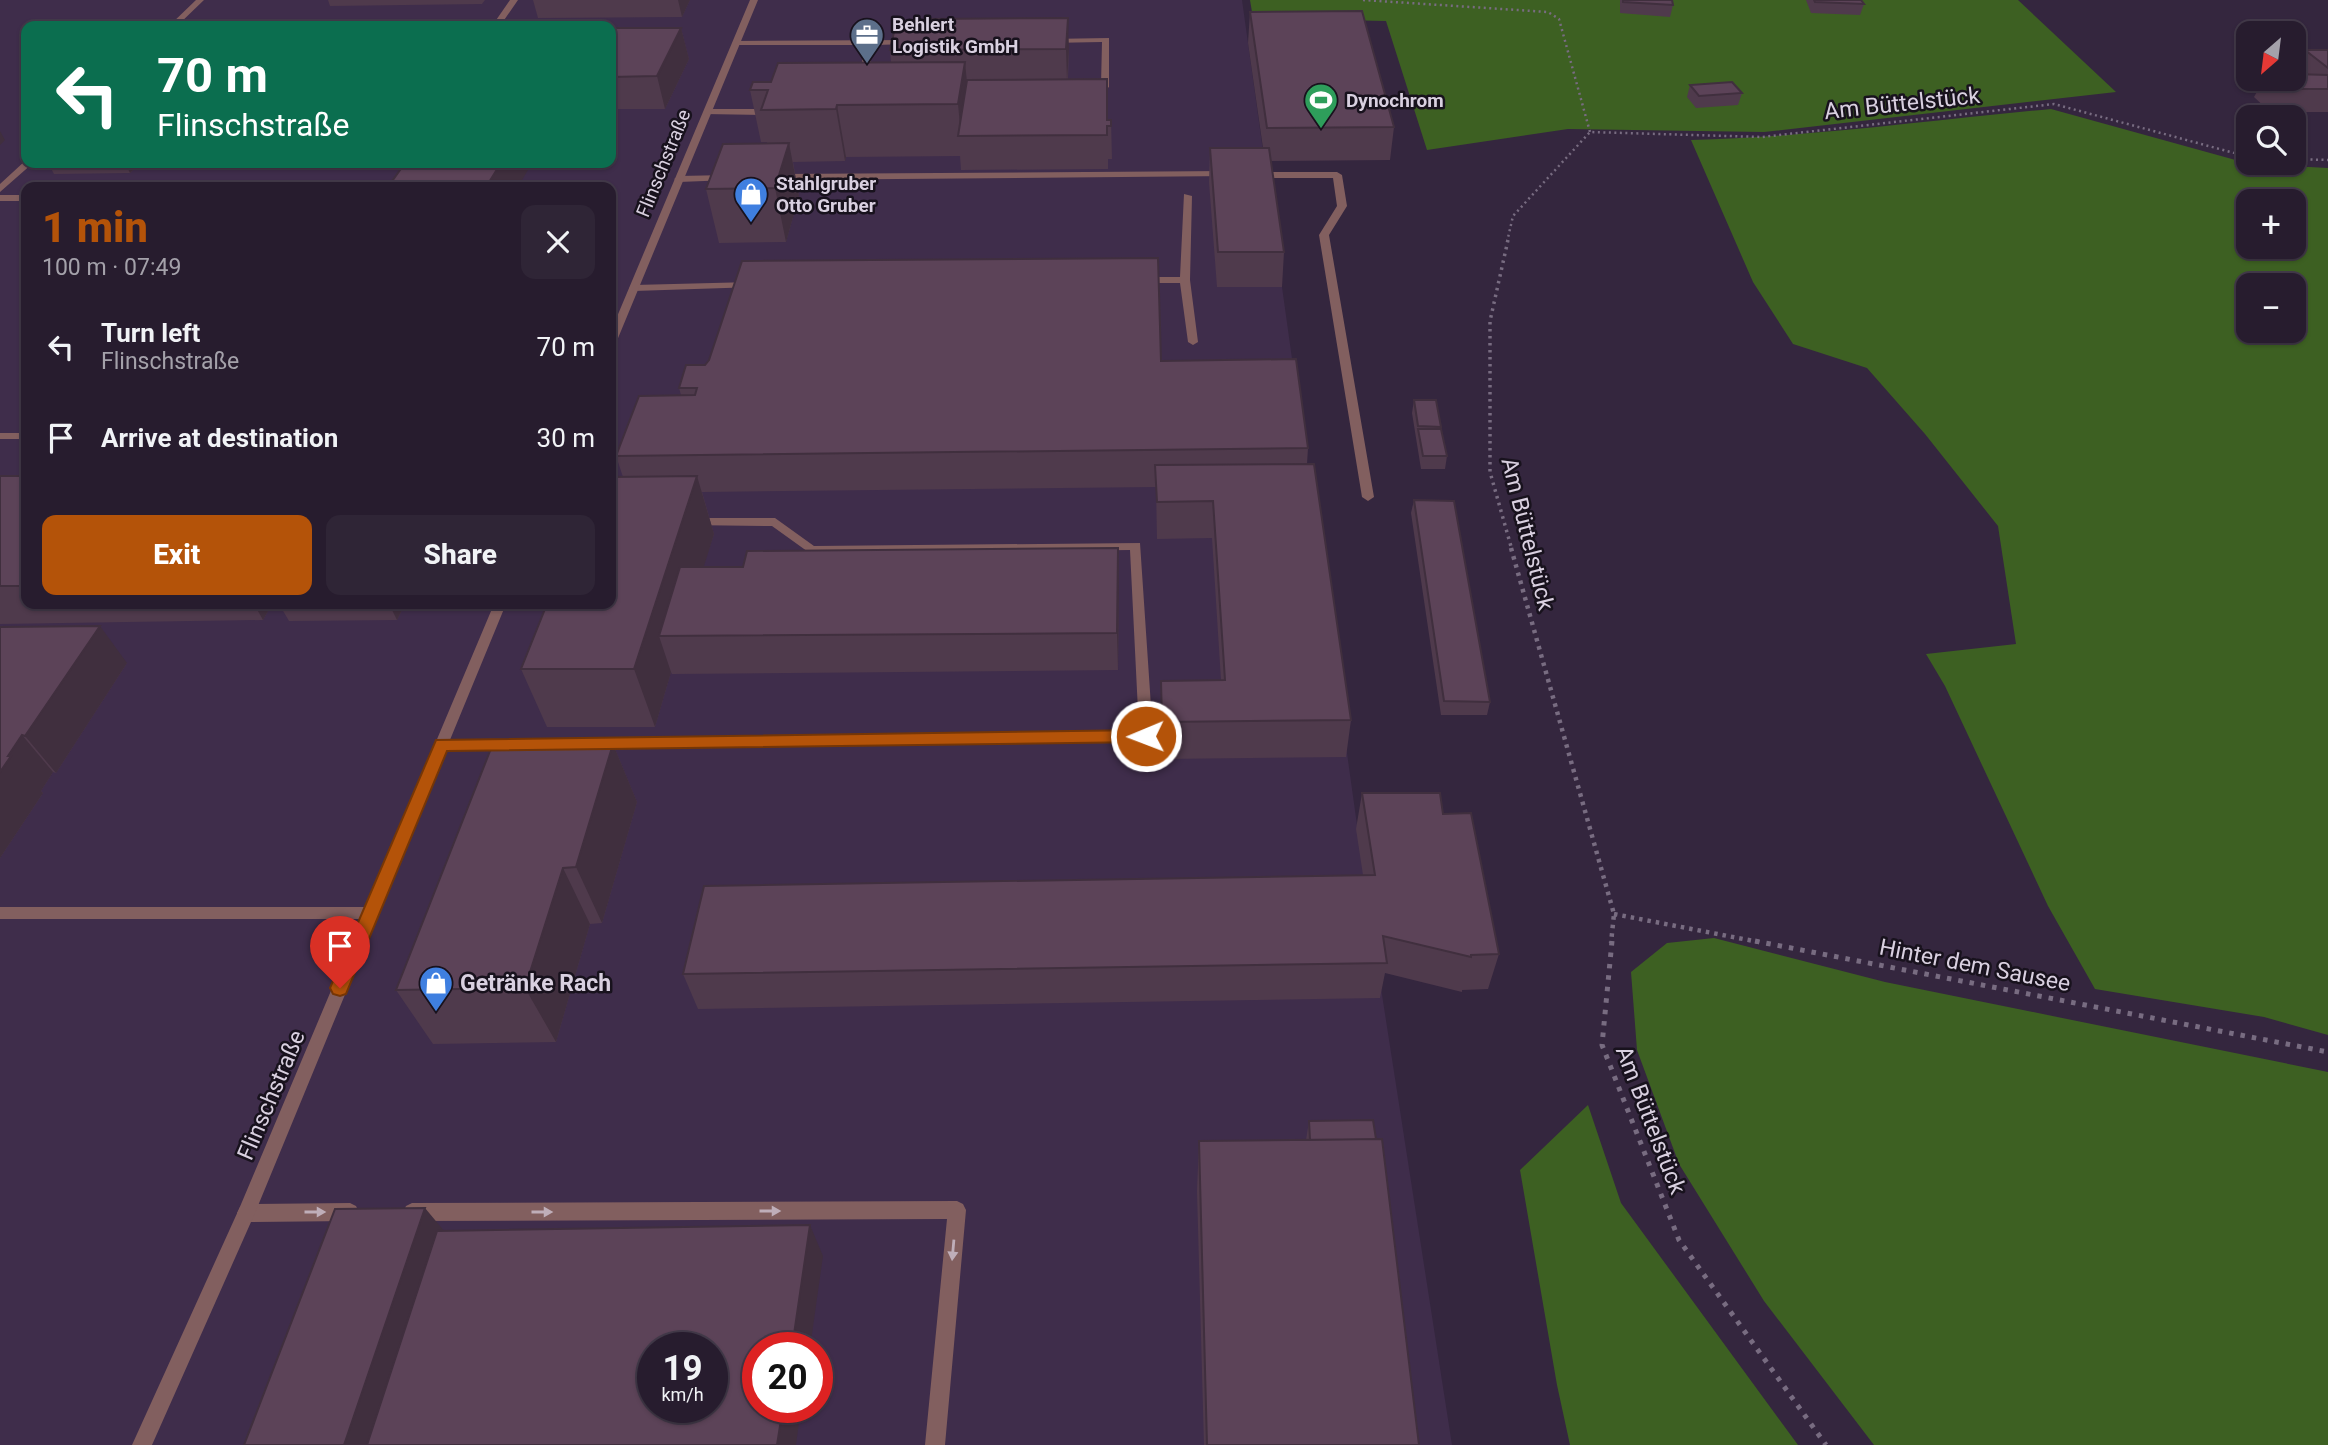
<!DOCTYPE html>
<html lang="en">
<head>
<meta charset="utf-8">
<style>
	:root { --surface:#271c2e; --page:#2f2536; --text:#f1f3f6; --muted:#a4a1aa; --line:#433a4a; --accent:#b45309 }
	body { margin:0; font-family:Roboto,sans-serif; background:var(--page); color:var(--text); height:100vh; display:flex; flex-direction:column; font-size:26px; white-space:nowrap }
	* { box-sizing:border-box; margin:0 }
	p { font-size:23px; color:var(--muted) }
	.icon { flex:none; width:38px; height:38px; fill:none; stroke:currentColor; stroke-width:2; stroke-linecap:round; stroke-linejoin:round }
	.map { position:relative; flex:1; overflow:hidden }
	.details { position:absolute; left:21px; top:182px; width:595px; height:427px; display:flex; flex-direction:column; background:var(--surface); border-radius:14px; box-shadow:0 2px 5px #0004,0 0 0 2px var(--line) }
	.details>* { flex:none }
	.banner { position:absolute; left:21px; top:21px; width:595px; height:147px; border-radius:14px; box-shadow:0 2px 5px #0004,0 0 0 2px var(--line); background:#0b6e4f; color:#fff; overflow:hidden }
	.needle { width:46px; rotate:208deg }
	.buttons { position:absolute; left:2236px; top:21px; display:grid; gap:14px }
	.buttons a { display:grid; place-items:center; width:70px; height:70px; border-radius:14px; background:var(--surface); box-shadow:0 2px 5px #0004,0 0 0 2px var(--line); font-size:35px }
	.speed { position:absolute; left:637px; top:1332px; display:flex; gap:14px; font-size:35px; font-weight:700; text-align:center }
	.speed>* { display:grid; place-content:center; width:91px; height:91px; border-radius:50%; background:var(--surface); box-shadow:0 2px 5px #0004,0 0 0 2px var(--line); line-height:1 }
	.speed small { font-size:18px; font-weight:400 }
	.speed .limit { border:10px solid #d22; background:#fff; color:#111 }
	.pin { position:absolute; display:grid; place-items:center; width:60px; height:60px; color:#fff; margin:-72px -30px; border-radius:50% 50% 50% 0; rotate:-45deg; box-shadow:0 0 7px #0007 }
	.pin .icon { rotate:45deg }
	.me { position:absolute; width:77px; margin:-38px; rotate:269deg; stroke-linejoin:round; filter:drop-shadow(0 0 5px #0008) }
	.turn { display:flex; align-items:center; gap:24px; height:147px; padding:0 21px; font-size:32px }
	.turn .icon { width:91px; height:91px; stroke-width:2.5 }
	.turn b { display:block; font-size:49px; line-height:60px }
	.round { display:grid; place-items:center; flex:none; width:74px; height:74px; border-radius:14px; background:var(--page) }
	.head { display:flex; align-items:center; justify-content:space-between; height:119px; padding:0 21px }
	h1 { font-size:42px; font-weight:800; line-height:52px; color:var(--accent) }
	.cta { display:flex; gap:14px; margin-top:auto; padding:14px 21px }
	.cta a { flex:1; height:80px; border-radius:14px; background:var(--accent); color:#fff; font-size:28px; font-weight:800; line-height:80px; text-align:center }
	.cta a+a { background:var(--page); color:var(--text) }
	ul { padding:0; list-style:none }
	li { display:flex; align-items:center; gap:21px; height:91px; padding:0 21px }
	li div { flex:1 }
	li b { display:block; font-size:26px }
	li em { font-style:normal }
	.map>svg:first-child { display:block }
	.built { fill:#3f2d4b; fill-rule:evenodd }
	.green { fill:#3d6022; fill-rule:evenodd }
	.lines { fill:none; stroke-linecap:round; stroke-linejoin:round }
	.path-far3 { stroke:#786c81; stroke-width:2.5; stroke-dasharray:2 3.5; stroke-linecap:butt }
	.path-far2 { stroke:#786c81; stroke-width:3.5; stroke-dasharray:2.5 4.5; stroke-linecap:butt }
	.path-far1 { stroke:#786c81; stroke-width:4.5; stroke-dasharray:3.5 5; stroke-linecap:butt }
	.path { stroke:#786c81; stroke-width:5; stroke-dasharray:4.5 7; stroke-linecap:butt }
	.lane { fill:#825f5f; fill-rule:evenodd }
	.street { fill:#825f5f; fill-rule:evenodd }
	.wall { fill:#4f3a4c }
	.shaded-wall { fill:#402f3e }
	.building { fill:#5c4358; stroke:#402f3e; stroke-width:2; fill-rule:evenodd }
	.oneway { fill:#bfaeb9 }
	.route { fill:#b45309; stroke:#753606; stroke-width:2 }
	.labels { text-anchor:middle; stroke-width:5; stroke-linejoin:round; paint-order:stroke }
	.far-poi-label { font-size:19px; font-weight:bold; fill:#d9d0e0; stroke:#18121d; text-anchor:start }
	.far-street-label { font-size:19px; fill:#d9d0e0; stroke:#18121d }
	.street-label { font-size:23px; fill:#d9d0e0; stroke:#18121d }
	.poi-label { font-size:23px; font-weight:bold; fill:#d9d0e0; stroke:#18121d; text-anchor:start }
</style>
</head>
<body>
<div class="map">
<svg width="2328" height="1445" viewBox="0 0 2328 1445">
	<rect width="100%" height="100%" fill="#34263e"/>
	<path class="built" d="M0 0H1242L1369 911 1452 1445H0ZM26 26H611V163H26ZM26 187H611V604H26ZM653 1348H712V1407H653ZM758 1348H817V1407H758Z"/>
	<path class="green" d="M1250 0H2018L2116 92 1764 132 1568 129 1427 150 1386 21 1253 18Z
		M2051 109 2250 164 2328 168V1035L2264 1017 2095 989 2048 906 1945 686 1926 654 2016 644 1998 526 1925 434 1867 368 1793 344 1753 282 1691 140C1812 137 1931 120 2051 109ZM2249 201H2294V247H2249ZM2249 285H2294V331H2249Z
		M1714 938 1885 982 2328 1072V1445H1874L1764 1301 1679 1164 1637 1050 1631 972 1667 943Z
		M1588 1105 1621 1203 1798 1445H1570L1557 1385 1520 1170Z"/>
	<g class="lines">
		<path class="path-far3" d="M1363 0 1548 12 1559 19 1590 132
			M2294 159 2328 160
			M1507 242 1513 216 1590 132 1762 137 2054 104 2249 157"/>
		<path class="path-far2" d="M1508 240 1490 321V472L1512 550"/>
		<path class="path-far1" d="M1511 548 1614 914 1611 943
			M1614 914 1764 943"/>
		<path class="path" d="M1612 941 1602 1045 1679 1240 1826 1445
			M1755 941 2328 1052"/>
		<path class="lane" d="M196 0H204L177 26H169Z
			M510 0H518L500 26H492Z
			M1109 38V87L1105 90H1092V86L1101 85 1102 42 1049 43 1045 41 1049 39Z
			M910 40 914 42 913 44 874 45 867 79 863 81 859 79 865 45H737L733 43 737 41Z
			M707 109H772L776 112 772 115 704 114V110Z
			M25 161 33 163 0 192V184Z
			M1227 171 1232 174 1230 176 779 180 774 177 779 174Z
			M1337 172 1342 175 1347 206 1329 235 1374 497 1368 501 1362 497 1319 235 1337 206 1333 178H1255L1250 175 1255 172Z
			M727 175 730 176V180L679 182 674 179 679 176Z
			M1184 194 1192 196 1190 280 1198 342 1193 345 1188 342 1180 283H1140L1135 280 1140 277H1180Z
			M0 195H26V201H0Z
			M752 282 757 285 756 287 634 291 629 288 634 285Z
			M0 433H26V439H0Z
			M691 518H775L814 546 1140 543 1153 736 1146 741 436 749 434 745 436 741 441 740 1139 731 1130 550 811 554 772 526 687 525 685 522Z
			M0 907H371L377 908 379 913 377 918 371 919H0Z
			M957 1201 963 1204 966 1210 945 1445H925L947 1219 412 1221 406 1218 403 1212 406 1206 412 1203Z
			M350 1203 356 1206 359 1212 356 1218 350 1221 246 1222 240 1219 237 1213 240 1207 246 1204Z"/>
		<path class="street" d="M750 0H758L616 343 611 346V331Z
			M494 604H506L255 1213 152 1445H132L239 1209Z"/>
	</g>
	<path class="wall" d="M328 0H485L482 4 330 6Z
		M533 0H690L682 17 538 18Z
		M1620 0H1672L1673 5 1670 17 1620 13Z
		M1806 0H1861L1864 4 1860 15 1811 13Z
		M1250 12 1394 127 1390 160 1271 161 1284 252 1282 287H1217L1209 182 1210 148H1263L1248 43Z
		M896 23 1069 49 1068 79 1108 120H1111L1112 159H1108V169L961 170 960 156 846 157 845 161 793 162 799 196 786 242 719 243 706 189 767 143V142H761L750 90 771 82 891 62 890 50Z
		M611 28H681L689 59 665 109H611Z
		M2305 50H2328V112H2270L2254 97 2264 79H2294V70Z
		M1690 85 1742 93 1738 105 1696 108 1687 97Z
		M48 163H140L130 173 54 174Z
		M1161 361 1308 448 1307 464 1351 720 1346 757 1162 759 1161 681 1221 680 1212 538 1157 539 1156 487 702 492 714 534 703 567H743L1118 548 1119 585 1118 670 672 674 671 672 655 727H547L521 669 623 477 616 456 681 395 679 388Z
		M1414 400 1441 427 1447 456 1445 469H1421L1412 413Z
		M0 476H26V604H272L263 620 0 624Z
		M1414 500 1490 702 1487 715H1441L1411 513Z
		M279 604H405L397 620 289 621Z
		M0 627 127 663 56 773 53 772 41 791 43 793 0 858Z
		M613 744 637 802 602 923 590 924 556 1042 433 1044 396 990Z
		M1362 793 1443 814 1499 954 1488 989 1462 990V992L1385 973 1380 998 698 1009 683 974 1363 875 1356 829Z
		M1309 1121 1419 1445H1204L1197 1191 1199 1141 1306 1140Z"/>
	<path class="shaded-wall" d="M678 0H690L682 17Z
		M1068 18 1069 49 1067 81 1066 49Z
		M681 28 689 59 665 109 657 76Z
		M965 62 970 113 961 136 958 104Z
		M837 105 846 157 845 161 836 109Z
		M0 131 5 140 0 145Z
		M789 143 799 196 786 242 775 188Z
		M125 163H140L130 173Z
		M501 163H532L518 187H486Z
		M697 476 714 534 682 636H659L671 672 655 727 634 669Z
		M1118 548 1119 585 1118 670 1117 633Z
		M254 604H272L263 620Z
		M389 604H405L397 620Z
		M100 626 127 663 56 773 25 736Z
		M22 735 53 772 41 791 43 793 0 858V772L8 756Z
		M613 744 637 802 602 923 576 867Z
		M563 868 590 924 556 1042 525 988Z
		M425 1208 465 1256 406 1445H344Z
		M810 1225 823 1256 810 1348H792Z
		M783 1407H801L796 1445H777Z"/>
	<path class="building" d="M1623 0H1672L1673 5 1623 2Z
		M1814 0H1861L1864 4 1815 2Z
		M1362 11 1394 127 1267 128 1250 12Z
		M1068 18 1066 49 890 50 896 23H924L925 19Z
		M611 28H681L657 76 611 77Z
		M2305 50H2328V68Z
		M965 62 958 104 837 105 836 109 761 110 768 90H750L753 82H771L778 63Z
		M2294 74 2328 75V89H2283L2271 79H2294Z
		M1107 79V120H1111V126H1107V135L958 136 967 80Z
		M1732 82 1742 93 1699 96 1690 85Z
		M789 143 775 188 706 189 723 144Z
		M1210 148H1269L1284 252H1218Z
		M405 163H501L486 187H388Z
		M1158 258 1161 361 1296 359 1308 448 616 456 639 396 695 395 697 388H679L686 365H705L709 360 742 261Z
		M1414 400H1436L1441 427 1418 426Z
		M1418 429H1441L1447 456H1423Z
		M1314 464 1351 720 1162 722 1161 681 1225 680 1213 501 1157 502 1155 465Z
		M0 476H26V586H0Z
		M697 476 634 669H521L547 604H611V477Z
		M1414 500 1454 501 1490 702 1444 701Z
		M1118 548 1117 633 659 636 680 567H743L747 551Z
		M100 626 25 736 22 735 8 756H11L0 772V627Z
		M613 744 576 867 563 868 525 988 396 990 492 746Z
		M1362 793H1440L1443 814 1471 813 1499 954 1471 955V957L1383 936 1387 963 683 974 704 886 1375 875Z
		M1373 1120 1376 1139 1310 1140 1309 1121Z
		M1382 1139 1419 1445H1207L1199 1141Z
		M425 1208 344 1445H244L335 1209Z
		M810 1225 792 1348H758V1407H783L777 1445H367L437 1231ZM653 1348H712V1407H653Z"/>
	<defs><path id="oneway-solid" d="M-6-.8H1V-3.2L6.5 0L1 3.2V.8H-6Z" transform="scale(1.75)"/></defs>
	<g class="oneway">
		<use href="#oneway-solid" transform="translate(770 1211)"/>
		<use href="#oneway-solid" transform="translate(315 1212)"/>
		<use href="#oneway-solid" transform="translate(542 1212)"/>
		<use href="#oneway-solid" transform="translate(953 1250) rotate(95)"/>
	</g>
	<path class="route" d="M1146 730 1154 736 1146 742 447 751 346 994 340 996 333 994 330 988 436 740Z"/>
	<defs>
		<g id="office-pin" transform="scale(1.75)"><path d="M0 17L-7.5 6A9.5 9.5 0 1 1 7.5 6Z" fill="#5c6f8a" stroke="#18121d"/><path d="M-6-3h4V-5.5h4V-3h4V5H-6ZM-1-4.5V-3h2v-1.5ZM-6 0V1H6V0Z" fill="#fff"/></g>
		<g id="stadium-pin" transform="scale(1.75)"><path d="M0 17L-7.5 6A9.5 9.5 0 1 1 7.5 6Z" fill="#2e9e5b" stroke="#18121d"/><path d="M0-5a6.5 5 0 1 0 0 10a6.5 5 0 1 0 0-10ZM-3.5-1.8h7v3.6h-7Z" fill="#fff"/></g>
		<g id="shop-pin" transform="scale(1.75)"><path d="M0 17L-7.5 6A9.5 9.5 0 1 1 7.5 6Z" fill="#3f7fe0" stroke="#18121d"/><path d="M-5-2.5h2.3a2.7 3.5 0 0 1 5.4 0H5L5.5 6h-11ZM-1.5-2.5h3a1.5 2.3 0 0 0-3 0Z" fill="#fff"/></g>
	</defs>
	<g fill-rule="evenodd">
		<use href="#office-pin" x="867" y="35"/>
		<use href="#stadium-pin" x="1321" y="100"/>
		<use href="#shop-pin" x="751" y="194"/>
		<use href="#shop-pin" x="436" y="983"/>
	</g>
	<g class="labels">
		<g class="far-poi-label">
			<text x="892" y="31">Behlert<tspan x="892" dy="22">Logistik GmbH</tspan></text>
			<text x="1346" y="107">Dynochrom</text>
			<text x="776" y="190">Stahlgruber<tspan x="776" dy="22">Otto Gruber</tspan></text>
		</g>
		<g class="far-street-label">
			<text transform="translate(663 163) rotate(-68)" y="7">Flinschstraße</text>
		</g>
		<g class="street-label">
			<text transform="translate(1902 103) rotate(-6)" y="8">Am Büttelstück</text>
			<text transform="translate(1528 534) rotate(76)" y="8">Am Büttelstück</text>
			<text transform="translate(1975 965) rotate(11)" y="8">Hinter dem Sausee</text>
			<text transform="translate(271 1095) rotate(-67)" y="8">Flinschstraße</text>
			<text transform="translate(1651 1120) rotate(69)" y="8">Am Büttelstück</text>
		</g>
		<g class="poi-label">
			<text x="460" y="991">Getränke Rach</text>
		</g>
	</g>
</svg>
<div class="buttons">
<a><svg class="needle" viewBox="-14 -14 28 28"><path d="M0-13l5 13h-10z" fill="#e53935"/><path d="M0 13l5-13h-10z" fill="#a4a1aa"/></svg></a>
<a><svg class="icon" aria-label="search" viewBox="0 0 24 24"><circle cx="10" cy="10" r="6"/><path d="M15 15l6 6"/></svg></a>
<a>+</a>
<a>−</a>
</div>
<div class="speed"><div>19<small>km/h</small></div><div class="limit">20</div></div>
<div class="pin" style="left:340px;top:988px;background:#d93025"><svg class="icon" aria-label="arrive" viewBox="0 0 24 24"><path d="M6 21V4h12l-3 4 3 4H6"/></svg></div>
<svg class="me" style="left:1146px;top:736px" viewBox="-20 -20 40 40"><circle r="17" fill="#b45309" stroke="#fff" stroke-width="3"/><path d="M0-11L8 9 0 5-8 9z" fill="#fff"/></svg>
<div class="banner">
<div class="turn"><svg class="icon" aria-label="left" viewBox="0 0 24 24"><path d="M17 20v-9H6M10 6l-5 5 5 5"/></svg><div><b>70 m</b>Flinschstraße</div></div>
</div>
<section class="details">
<div class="head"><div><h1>1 min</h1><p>100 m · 07:49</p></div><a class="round"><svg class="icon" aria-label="close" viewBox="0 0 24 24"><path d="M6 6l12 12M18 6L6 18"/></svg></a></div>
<ul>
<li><svg class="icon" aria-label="left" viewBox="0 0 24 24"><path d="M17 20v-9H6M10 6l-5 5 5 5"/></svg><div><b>Turn left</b><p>Flinschstraße</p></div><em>70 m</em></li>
<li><svg class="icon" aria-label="arrive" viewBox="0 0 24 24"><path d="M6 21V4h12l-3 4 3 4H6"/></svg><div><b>Arrive at destination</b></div><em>30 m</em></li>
</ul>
<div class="cta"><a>Exit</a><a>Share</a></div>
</section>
</div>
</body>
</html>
